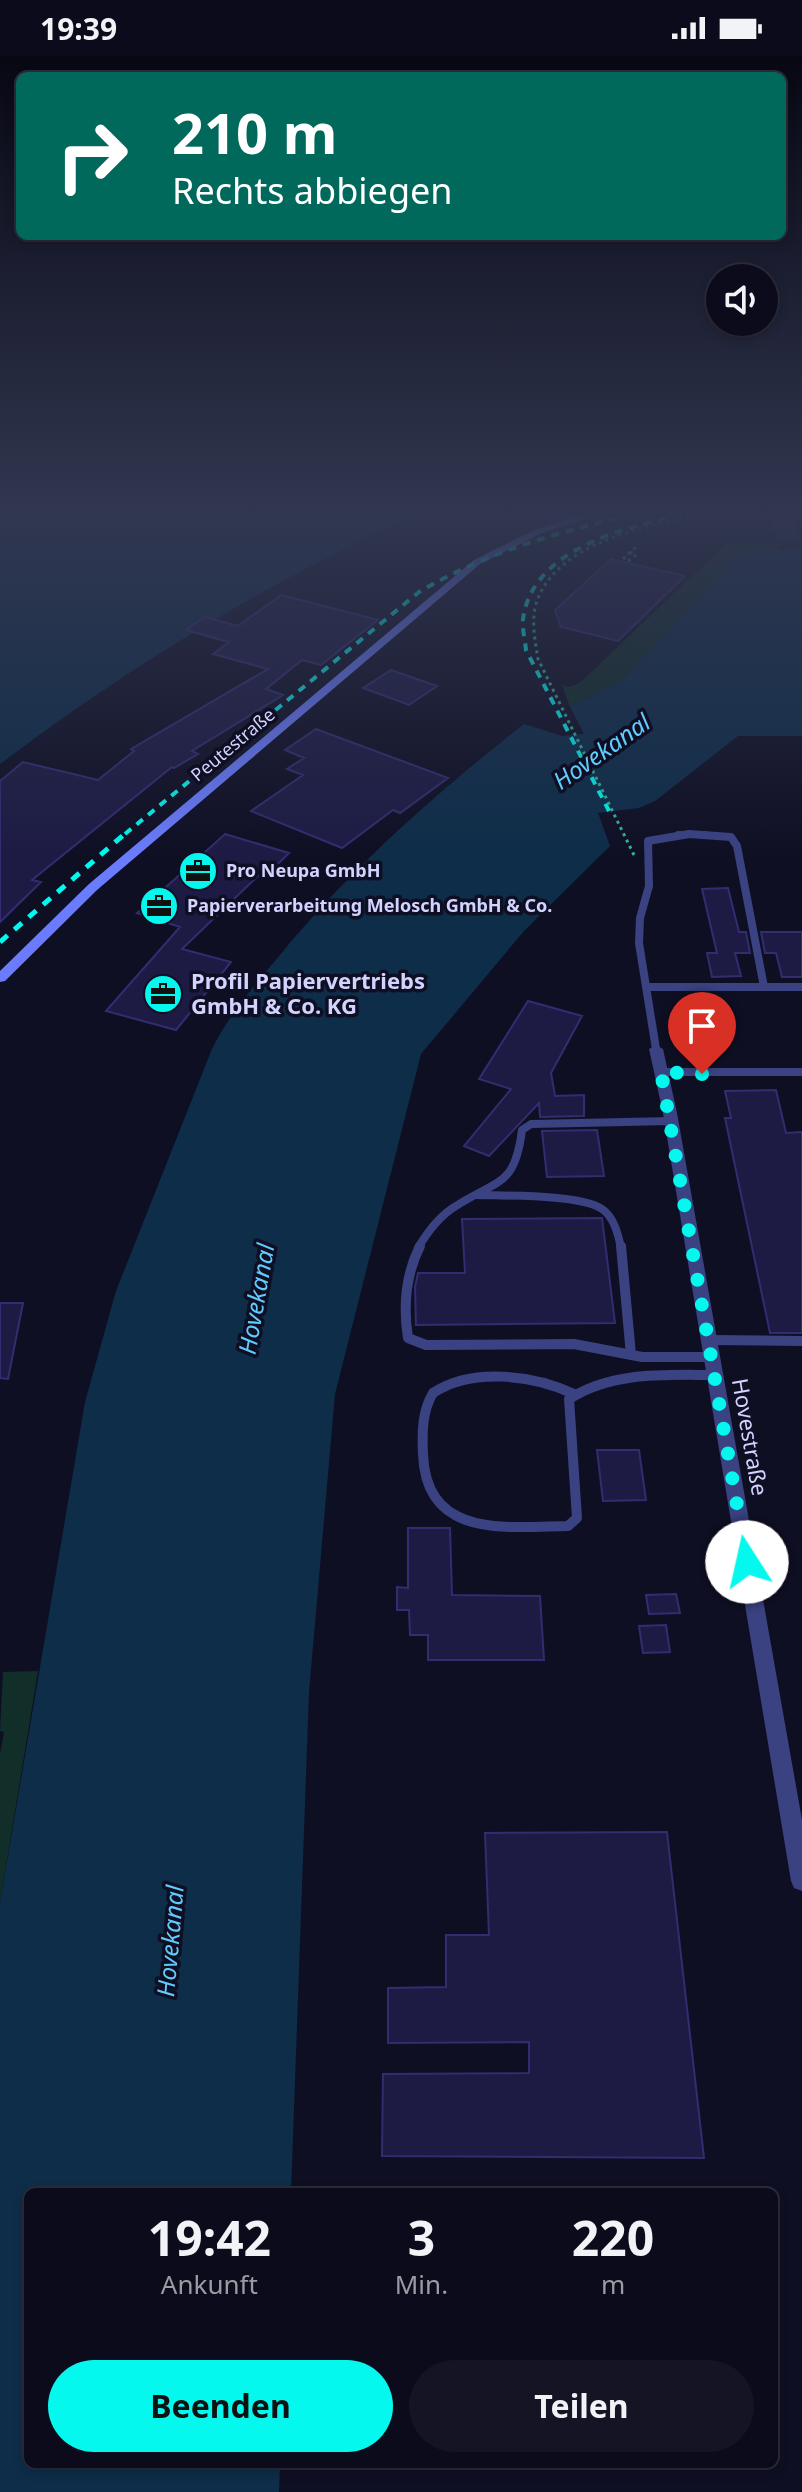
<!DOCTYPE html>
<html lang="de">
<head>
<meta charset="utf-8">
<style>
	:root { --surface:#0b0b1b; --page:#141424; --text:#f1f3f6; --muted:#9a9ba3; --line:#2b2b3a; --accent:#04f8ee }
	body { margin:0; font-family:"Noto Sans",sans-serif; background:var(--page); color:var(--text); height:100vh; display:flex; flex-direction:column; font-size:30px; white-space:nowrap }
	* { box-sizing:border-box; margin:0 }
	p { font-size:26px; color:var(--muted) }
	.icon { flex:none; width:44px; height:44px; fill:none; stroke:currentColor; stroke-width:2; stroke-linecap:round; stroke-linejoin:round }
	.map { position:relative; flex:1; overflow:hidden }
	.sheet { position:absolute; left:24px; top:2132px; width:754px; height:280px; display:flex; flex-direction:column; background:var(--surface); border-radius:12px; box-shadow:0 4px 12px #0003,0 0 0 2px var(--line) }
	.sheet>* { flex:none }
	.top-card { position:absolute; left:16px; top:16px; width:770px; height:168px; border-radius:12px; box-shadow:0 4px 12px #0003,0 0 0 2px var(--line); background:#00695c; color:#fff; overflow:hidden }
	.buttons { position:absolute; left:706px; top:208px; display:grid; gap:16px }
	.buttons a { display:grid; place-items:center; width:72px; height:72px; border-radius:50%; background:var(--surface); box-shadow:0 4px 12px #0003,0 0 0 2px var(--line); font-size:40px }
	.pin { position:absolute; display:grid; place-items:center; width:68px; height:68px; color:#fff; margin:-82px -34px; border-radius:50% 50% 50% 0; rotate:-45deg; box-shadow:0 0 8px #0007 }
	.pin .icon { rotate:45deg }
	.me { position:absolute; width:88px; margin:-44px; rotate:350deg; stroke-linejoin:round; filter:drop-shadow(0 0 6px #0008) }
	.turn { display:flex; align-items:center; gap:28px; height:168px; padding:0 24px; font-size:36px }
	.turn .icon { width:104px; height:104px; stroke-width:2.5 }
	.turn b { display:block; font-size:56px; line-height:68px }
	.eta { display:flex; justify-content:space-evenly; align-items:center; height:136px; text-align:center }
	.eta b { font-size:48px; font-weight:700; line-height:56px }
	.cta { display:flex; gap:16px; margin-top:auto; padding:16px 24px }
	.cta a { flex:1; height:92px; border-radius:48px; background:var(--accent); color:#111; font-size:32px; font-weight:700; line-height:92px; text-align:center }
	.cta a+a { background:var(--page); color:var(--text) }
	.status { display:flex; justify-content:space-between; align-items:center; height:56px; padding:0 40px; background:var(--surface); direction:ltr }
	.status svg { height:22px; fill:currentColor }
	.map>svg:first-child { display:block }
	.green { fill:#122e29 }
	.water { fill:#0e2d49 }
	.building { fill:#1d1b44; stroke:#312d70; stroke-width:2 }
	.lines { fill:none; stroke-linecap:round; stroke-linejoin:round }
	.path { stroke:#30b499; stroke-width:3; stroke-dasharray:3 4; stroke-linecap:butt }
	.lane-far2 { stroke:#3a4282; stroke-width:6 }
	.lane-far1 { stroke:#3a4282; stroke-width:8 }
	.lane { stroke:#3a4282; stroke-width:10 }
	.street { fill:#3a4282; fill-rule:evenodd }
	.secondary { fill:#6a7cfd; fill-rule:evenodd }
	.rail-far1 { stroke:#04f8ee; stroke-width:4; stroke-dasharray:8 7; stroke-linecap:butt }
	.rail { stroke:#04f8ee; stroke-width:5; stroke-dasharray:10 9; stroke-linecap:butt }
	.route { stroke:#04f8ee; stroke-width:14; stroke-dasharray:0 25.2 }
	.labels { text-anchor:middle; stroke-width:7; stroke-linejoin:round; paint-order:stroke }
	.far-street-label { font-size:18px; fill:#d2d3fe; stroke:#0f0f24 }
	.far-poi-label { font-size:18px; font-weight:bold; fill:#d2d3fe; stroke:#0f0f24; text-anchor:start }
	.poi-label { font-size:22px; font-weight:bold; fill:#d2d3fe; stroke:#0f0f24; text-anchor:start }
	.street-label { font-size:22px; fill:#d2d3fe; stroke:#0f0f24 }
	.water-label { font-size:24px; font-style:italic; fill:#62cbfd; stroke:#0f0f24 }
</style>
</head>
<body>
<div class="status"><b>19:39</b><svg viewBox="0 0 49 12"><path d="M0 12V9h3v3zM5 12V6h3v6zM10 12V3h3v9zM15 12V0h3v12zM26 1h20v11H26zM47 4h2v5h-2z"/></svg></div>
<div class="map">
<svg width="802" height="2436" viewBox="0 0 802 2436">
	<rect width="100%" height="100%" fill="#0f0f24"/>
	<path class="green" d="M770 460H792L802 486H778L779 492 733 505 622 624 570 651 562 629 570 631 582 625 728 486H774L777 480Z
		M38 1615 0 1847V1698L4 1676 0 1675 3 1616Z"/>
	<path class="water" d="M0 460H412C263 529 131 609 0 708Z
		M786 491H802V680H738L655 745 639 752 598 757 610 790 524 875 421 998 335 1338 309 1636 291 2136H28V2408H280L279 2436H0V1847L85 1346 116 1235 212 993C230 957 254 929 280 899 352 811 435 738 524 668L562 680 584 678 570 651 622 624 733 505 752 494H786Z"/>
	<path class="building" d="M611 503 685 520 618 585 561 571 555 554Z
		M281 539 378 564 321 609 302 604 266 633 283 639 192 695 198 698 174 712 172 711 32 824 41 826 0 866V725L23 706 98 724 134 695 131 693 268 613 213 598 229 586 186 574 205 561 238 570Z
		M391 614 437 630 409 649 363 632Z
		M316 673 448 722 400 757 393 754 342 792 251 755 303 719 287 713 304 702 285 694Z
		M225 778 289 797 264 822 258 820 182 893 231 906 176 974 106 955 180 871 137 857Z
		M728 832 739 876H746L750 897H735L741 920 712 921 707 897H717L702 833Z
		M761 876H802V921H782L776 897H765Z
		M528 945 582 960 551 1017 555 1040 584 1039V1060L540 1061 539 1047 489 1100 464 1090 511 1033 479 1023Z
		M776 1034 786 1077 802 1076V1277H770L725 1062H731L725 1035Z
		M597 1074 604 1120 547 1121 542 1075Z
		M602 1162 615 1267 416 1269 415 1231 418 1217H465L462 1163Z
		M0 1247H23L8 1323 0 1322Z
		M597 1394H639L646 1444 603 1445Z
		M408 1472H450L452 1539 540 1540 544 1604H428V1579H410L409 1554H397V1531L408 1532Z
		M676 1538 680 1557 649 1558 646 1539Z
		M666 1569 670 1596 643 1597 639 1570Z
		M667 1776 704 2102 382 2100 383 2018 529 2017V1986L388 1987V1932L446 1931V1879H489L485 1777Z"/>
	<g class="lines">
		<path class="path" d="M623 503 638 489
			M628 505 636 499 630 496
			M634 799 538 603C535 583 530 562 538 542 561 487 641 472 692 460"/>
		<path class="lane-far2" d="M678 778H706"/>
		<path class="lane-far1" d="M646 931H802
			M656 993 639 887 640 862 649 830 648 785 689 778 731 781 737 790 764 931
			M661 1016H802
			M476 1139C504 1140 581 1138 602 1153 614 1161 618 1178 621 1192
			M418 1192C428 1175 439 1160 456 1150 498 1123 515 1131 522 1074L531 1068 671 1065"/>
		<path class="lane" d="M420 1190C405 1220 403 1250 408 1282L426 1289 574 1288 642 1301H712
			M621 1190 631 1299
			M709 1284 802 1285
			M574 1338C534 1319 472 1311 433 1337 422 1355 422 1377 423 1398 426 1483 506 1471 568 1470L577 1462 569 1343C613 1315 665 1319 715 1319"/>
		<path class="street" d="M656 989 663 993 677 1057 802 1764V1835L794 1832 791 1825 663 1057 649 993Z"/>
		<path class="secondary" d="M577 460H592L540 478 480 508 97 834 5 925 0 926V915L89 828 474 504 534 474Z"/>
		<path class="rail-far1" d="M609 755 526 594C525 584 522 572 523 563 532 495 620 473 675 460
			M125 778 419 536C483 498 554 477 626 460"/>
		<path class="rail" d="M0 886 127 776"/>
	</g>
	<linearGradient id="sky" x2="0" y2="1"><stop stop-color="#080814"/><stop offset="0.57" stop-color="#313750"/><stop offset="1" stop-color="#313750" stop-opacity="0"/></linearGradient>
	<rect width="802" height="801" fill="url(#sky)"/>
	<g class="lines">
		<path class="route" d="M702 1018 661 1016 747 1506"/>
	</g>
	<defs>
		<g id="office-disc" transform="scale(2)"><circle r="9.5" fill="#04f8ee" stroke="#0f0f24"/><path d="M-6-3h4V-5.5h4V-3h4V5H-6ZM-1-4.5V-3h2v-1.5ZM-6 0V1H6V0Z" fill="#111"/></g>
	</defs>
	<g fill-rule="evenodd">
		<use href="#office-disc" x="198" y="815"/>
		<use href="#office-disc" x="159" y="850"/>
		<use href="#office-disc" x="163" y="938"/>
	</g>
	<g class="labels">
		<g class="far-street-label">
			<text transform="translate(233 689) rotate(-40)" y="6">Peutestraße</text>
		</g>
		<g class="far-poi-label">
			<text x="226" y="821">Pro Neupa GmbH</text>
			<text x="187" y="856">Papierverarbeitung Melosch GmbH &amp; Co.</text>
		</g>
		<g class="poi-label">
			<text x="191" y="933">Profil Papiervertriebs<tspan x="191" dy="25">GmbH &amp; Co. KG</tspan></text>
		</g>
		<g class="street-label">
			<text transform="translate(750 1381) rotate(80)" y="8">Hovestraße</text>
		</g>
		<g class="water-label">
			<text transform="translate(602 696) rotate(-35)" y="8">Hovekanal</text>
			<text transform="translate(257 1243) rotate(-80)" y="8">Hovekanal</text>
			<text transform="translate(171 1885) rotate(-85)" y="8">Hovekanal</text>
		</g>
	</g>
</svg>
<div class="buttons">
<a><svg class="icon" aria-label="sound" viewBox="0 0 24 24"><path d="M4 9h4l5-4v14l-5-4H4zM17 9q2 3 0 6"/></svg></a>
</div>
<div class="pin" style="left:702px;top:1018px;background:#d93025"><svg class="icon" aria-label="arrive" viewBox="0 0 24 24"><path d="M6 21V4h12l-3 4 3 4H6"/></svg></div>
<svg class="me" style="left:747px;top:1506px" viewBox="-20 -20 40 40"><circle r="19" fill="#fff"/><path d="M0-13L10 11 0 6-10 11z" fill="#04f8ee"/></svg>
<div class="top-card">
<div class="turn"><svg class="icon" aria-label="right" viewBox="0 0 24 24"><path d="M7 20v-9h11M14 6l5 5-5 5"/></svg><div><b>210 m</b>Rechts abbiegen</div></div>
</div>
<section class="sheet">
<div class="eta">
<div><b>19:42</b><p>Ankunft</p></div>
<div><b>3</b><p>Min.</p></div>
<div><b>220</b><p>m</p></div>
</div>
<div class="cta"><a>Beenden</a><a>Teilen</a></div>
</section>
</div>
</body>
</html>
